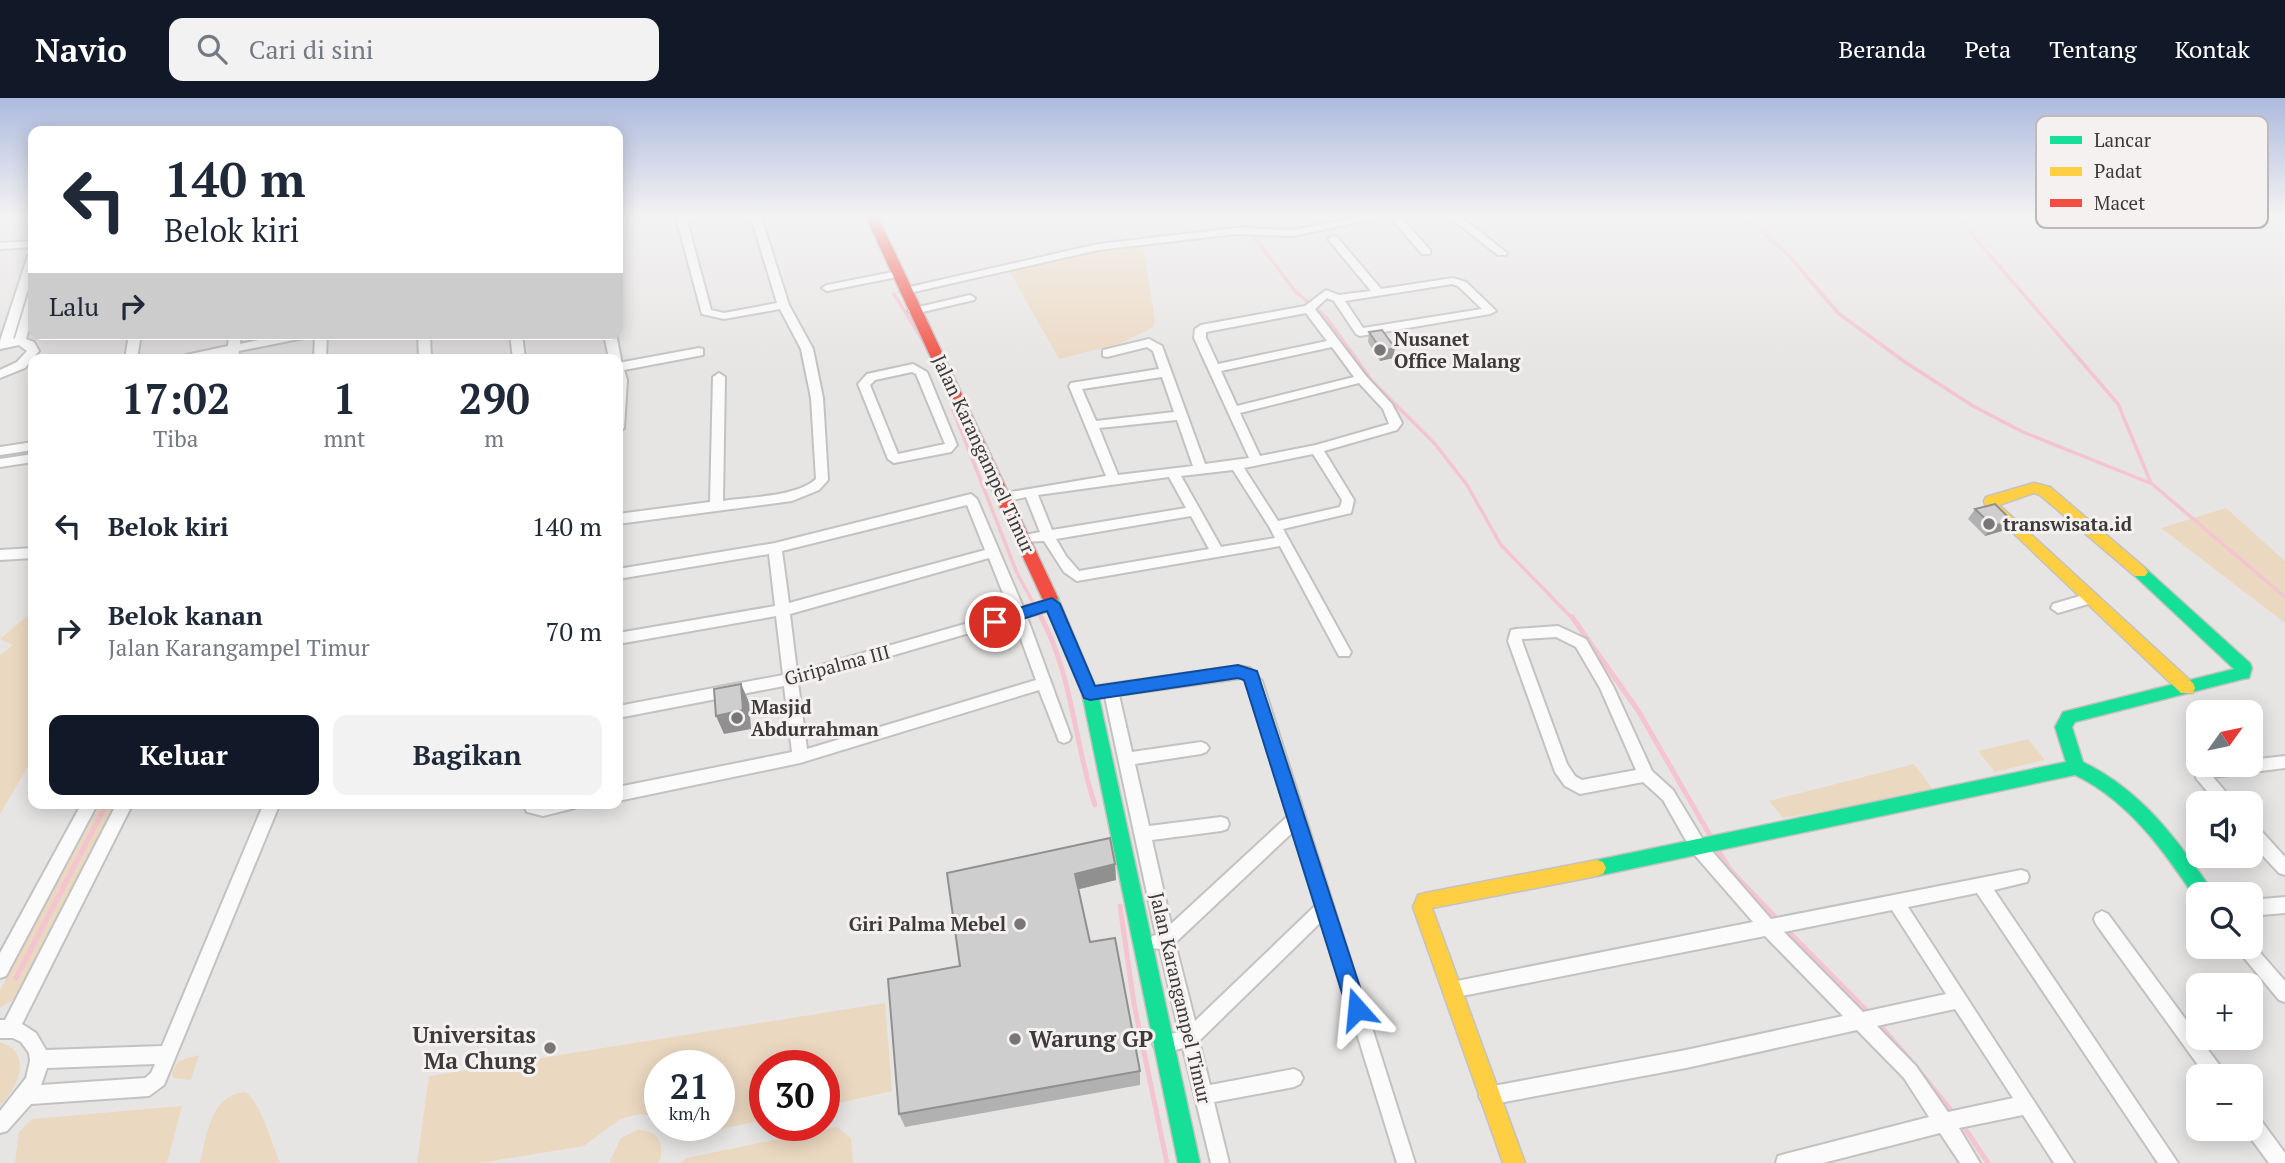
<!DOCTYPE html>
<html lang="id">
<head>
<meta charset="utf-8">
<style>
	:root { --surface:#fff; --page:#f2f2f3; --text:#1f2937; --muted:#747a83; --accent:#111827 }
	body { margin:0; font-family:"PT Serif",serif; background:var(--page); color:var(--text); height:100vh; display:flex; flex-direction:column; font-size:26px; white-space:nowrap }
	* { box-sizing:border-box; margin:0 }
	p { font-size:23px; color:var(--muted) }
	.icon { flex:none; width:38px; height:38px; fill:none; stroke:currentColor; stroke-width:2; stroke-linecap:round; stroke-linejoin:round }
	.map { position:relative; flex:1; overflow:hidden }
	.details { position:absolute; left:28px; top:256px; width:595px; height:455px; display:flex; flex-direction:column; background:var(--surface); border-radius:14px; box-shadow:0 4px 18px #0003 }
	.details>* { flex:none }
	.guide { position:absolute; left:28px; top:28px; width:595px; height:214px; border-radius:14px; box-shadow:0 4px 18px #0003; background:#fff; color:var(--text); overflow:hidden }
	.needle { width:46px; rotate:57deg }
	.buttons { position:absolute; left:2186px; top:602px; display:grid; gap:14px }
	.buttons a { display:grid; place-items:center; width:77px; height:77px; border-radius:14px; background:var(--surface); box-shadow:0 4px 18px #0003; font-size:35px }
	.speed { position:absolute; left:644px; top:952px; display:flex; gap:14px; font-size:35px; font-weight:700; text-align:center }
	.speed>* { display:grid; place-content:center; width:91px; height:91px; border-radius:50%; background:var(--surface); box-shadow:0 4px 18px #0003; line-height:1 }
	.speed small { font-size:18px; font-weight:400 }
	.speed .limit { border:10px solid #d22; background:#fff; color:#111 }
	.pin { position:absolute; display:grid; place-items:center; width:60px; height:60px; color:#fff; margin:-30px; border:4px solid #fff; border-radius:50%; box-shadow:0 2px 7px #0007 }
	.me { position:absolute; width:77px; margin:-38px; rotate:342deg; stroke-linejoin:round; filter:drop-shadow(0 0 5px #0008) }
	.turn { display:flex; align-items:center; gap:24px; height:147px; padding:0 21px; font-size:32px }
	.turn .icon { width:91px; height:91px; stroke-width:2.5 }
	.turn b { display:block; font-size:49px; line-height:60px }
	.then { display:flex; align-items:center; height:66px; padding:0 21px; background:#0003; gap:14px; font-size:26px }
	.eta { display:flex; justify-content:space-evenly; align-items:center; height:119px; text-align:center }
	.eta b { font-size:42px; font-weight:600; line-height:49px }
	.cta { display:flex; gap:14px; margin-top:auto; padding:14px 21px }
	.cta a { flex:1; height:80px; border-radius:14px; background:var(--accent); color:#fff; font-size:28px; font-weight:600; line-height:80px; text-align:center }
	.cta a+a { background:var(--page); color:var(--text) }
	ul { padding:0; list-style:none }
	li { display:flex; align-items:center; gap:21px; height:105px; padding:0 21px }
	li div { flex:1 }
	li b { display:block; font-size:26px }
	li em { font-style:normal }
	header { display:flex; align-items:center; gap:42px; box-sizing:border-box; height:98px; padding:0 35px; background:var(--accent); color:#fff }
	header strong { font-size:33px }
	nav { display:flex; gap:38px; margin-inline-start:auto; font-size:24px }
	.search { width:490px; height:63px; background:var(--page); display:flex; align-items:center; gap:18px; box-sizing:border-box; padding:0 24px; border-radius:14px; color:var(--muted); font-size:26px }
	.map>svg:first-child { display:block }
	.green { fill:#ebd8c1 }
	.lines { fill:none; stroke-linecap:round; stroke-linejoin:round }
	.stream-far1 { stroke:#f4c4d0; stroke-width:3.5 }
	.stream { stroke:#f4c4d0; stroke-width:5 }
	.street-casing { stroke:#c3c2c1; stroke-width:4 }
	.fast-casing { stroke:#c3c2c1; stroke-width:3 }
	.slow-casing { stroke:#c3c2c1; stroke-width:3 }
	.jam-casing { stroke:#c3c2c1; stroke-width:3 }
	.street { fill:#fbfbfb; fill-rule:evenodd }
	.fast { fill:#16e098; fill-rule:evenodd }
	.slow { fill:#ffcf43; fill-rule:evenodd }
	.jam { fill:#f24e42; fill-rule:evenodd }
	.wall { fill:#b2b1b1 }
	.shaded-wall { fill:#919090 }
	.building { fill:#cfcece; stroke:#919090; stroke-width:2 }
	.route { fill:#1a73e8; stroke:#114b97; stroke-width:2 }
	.poi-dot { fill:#787676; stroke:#f5f1f0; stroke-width:2.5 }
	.labels { text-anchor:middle; stroke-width:6; stroke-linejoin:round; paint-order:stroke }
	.poi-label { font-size:19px; font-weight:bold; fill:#3c3a3a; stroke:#f5f1f0; text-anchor:start }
	.street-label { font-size:19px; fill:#3c3a3a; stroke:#f5f1f0 }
	.near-poi-label { font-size:23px; font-weight:bold; fill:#3c3a3a; stroke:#f5f1f0; text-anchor:end }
	.key { fill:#f5f1f0; stroke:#bebab9; stroke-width:2 }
	.key-label { font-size:19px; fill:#3c3a3a }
</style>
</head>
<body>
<header>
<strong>Navio</strong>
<div class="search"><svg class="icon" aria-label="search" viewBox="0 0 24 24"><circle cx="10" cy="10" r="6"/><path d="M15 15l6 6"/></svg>Cari di sini</div>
<nav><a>Beranda</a><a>Peta</a><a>Tentang</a><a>Kontak</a></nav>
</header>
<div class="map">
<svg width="2285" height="1065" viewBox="0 0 2285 1065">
	<rect width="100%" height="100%" fill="#e7e5e4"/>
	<path class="green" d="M1143 148 1155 223 1152 230 1121 245 1059 261 1009 173 1100 151Z
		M2226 410 2285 463V525L2161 430Z
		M33 513V660L0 716V557L13 547 0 541Z
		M2028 641 2045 662 1995 674 1978 653Z
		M1914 666 1935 694 1783 720 1769 703Z
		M101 705H116L15 901 0 910V892Z
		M885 905 892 993 824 1008V968H765V1022L685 1038 673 1027H719V968H660V1019L640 1016 620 1021 584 1048 480 1065H417L429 978Z
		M0 944C34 955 18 989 0 1008Z
		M199 957 191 982 173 980 172 974 179 963Z
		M245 994C260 1002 273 1048 280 1065H200C207 1037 210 997 245 994Z
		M182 1008 167 1065H15L19 1034 32 1021Z
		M837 1029 851 1040 853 1065H679L687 1060Z
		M637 1032C658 1032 666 1046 659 1065H609L621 1040Z"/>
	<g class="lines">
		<path class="stream-far1" d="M1245 119 1254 139 1295 193 1326 219 1372 283 1435 346 1467 387 1501 447 1573 521
			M1747 119 1791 160 1838 215 1905 264 1973 308 2023 334 2150 385
			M1957 119 2118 306 2151 385 2285 499
			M894 196 925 246
			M939 276 944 289
			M953 312 1017 475 1042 521"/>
		<path class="stream" d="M1041 519C1073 578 1074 645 1095 707
			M1572 519 1639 614 1712 741
			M1718 752 1731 773 1778 822
			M1120 808 1134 906 1167 1065
			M1786 831 1871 917
			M16 880 107 705
			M1877 924 1910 962
			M1916 969 1954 1016
			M1962 1026 1988 1065"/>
		<g class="street-casing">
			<path id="street" d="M676 119H686L711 212 724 215 777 205 751 119H761L789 207 813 251 823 300 828 382 819 392 792 403 618 426V416L710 404 713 279 719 275 725 279 723 403C748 399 797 399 816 381L811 300 801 251 780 211 724 221 702 216Z
				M1361 119H1384L1293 138 1236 136 1098 152 905 196 900 193 905 190 1098 146 1236 130 1293 132Z
				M1390 119H1401L1430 152V156H1422Z
				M1449 119H1461L1507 155 1506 157H1498Z
				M1333 138 1337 139 1381 191 1453 180 1466 184 1496 213 1490 216 1360 238 1356 236 1334 203 1327 200 1315 211 1366 278 1392 306 1402 325 1397 332 1324 353 1354 402 1351 415 1283 431 1351 554 1349 558H1339L1280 448 1077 483 1064 474 1044 443 1020 444 1018 441 1020 438 1040 434 1026 399 1004 404 998 399 999 396 1106 378 1069 288 1071 285 1159 271 1153 253 1147 249 1107 259 1103 258V252L1149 241 1162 248 1205 366 1249 360 1194 240 1195 231 1201 227 1305 208 1326 192 1339 197 1371 193 1328 141ZM1452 186 1458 188 1482 211 1363 230 1345 203ZM1306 215 1327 243 1218 266 1206 240V234ZM1332 249 1354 279 1237 308 1221 273ZM1162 279 1174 314 1096 323 1082 291ZM1359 285 1383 311 1389 326 1316 347 1260 358 1240 315ZM1177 322 1193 368 1118 377 1099 330ZM1313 356 1342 402 1340 409 1278 423 1244 370ZM1233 372 1270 430 1275 440 1221 449 1181 378ZM1169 379 1186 410 1052 432 1038 397ZM1191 418 1209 451 1079 473 1066 458 1056 441Z
				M33 143V149L0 151V145Z
				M33 155V174L13 241 15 240 28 198 33 195V216L26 241 34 244 39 253 25 270 0 280V272L17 264 27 253 19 247 0 251V243L28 158Z
				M898 173 902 174V178L827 193 822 190 827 187Z
				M970 197 975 200 974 202 914 216 908 213 910 211Z
				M129 236H141L137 261H125Z
				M229 236H241L240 246 286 236H309L304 240 239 253 238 261H228V256L204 261H180L186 257 228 248Z
				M315 236H327L326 261H314Z
				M418 236H430L431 261H419Z
				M510 236H522L525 261H513Z
				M604 236H616L621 261 619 264 618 261H609Z
				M699 250 703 251V257L624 272 627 282 624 330 618 334V265Z
				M913 266 927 274 957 347 951 354 894 365 888 361 858 286 867 276ZM912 274 916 276 945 346 898 356 870 287 875 282Z
				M33 344V352L0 357V349Z
				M33 356V364L0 369V361Z
				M971 396 977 401 1023 509 1052 501 1059 506 1057 510 1027 519 1071 639 1069 643 1064 645 1059 643 1039 592 800 665 618 703V689L792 654 784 588 618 620V608L783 577 776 518 618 546V535L775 508 769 456 618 481V471L775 445ZM967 407 985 452 789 505 782 453ZM989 460 1010 513 797 574 790 516ZM1014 522 1036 582 807 651 798 585Z
				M33 450V460L0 462V452Z
				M2090 495 2095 496 2097 500 2095 504 2058 515 2051 510 2053 506Z
				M1558 528 1586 541 1613 588 1652 673 1673 692 1705 745 1771 821 2021 772 2027 774 2029 779 2027 784 1994 792 2178 1065H2158L1977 795 1908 809 2074 1065H2054L2023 1017 1959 1030 1980 1065H1960L1940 1035 1823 1065H1776L1778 1058 1785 1056 1929 1019 1904 980 1857 932 1686 970 1488 1007 1482 1004 1479 998 1482 992 1488 989 1686 952 1843 918 1765 838 1452 900 1446 898 1443 892 1446 886 1452 884 1753 824 1693 755 1663 702 1643 684 1580 696 1565 688 1555 674 1508 543 1511 532 1516 531ZM1556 539 1576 549 1600 590 1636 672 1582 682 1575 678 1567 666 1522 543V541ZM1892 812 1946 896 1863 914 1784 834ZM1955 911 2013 1000 1948 1014 1916 968 1877 928Z
				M1238 568 1250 570 1262 583 1415 1065H1397L1322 823 1199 943 1210 987 1294 971 1300 974 1303 980 1300 986 1294 989 1214 1004 1229 1065H1211L1183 950 1162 955 1156 952 1153 946 1156 940 1179 934 1160 851 1152 850 1150 844 1152 838 1156 837 1105 599 1090 601 1085 599 1083 595 1085 591 1090 589ZM1242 580 1249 586 1289 717 1171 826 1152 742 1221 733 1227 731 1229 726 1227 721 1221 719 1149 728 1135 666 1201 656 1206 654 1209 650 1206 646 1201 644 1132 654 1119 597ZM1294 733 1317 806 1195 923 1175 845Z
				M2285 658V670L2213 679 2235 705H2217L2196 680 2199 669 2204 668 2250 667V662Z
				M82 705H98L6 878 0 880V855Z
				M117 705H133L22 926 36 935 46 952 162 948 264 705H280L164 987 149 998 31 1006 7 1033 0 1035V1013L26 980 30 963 29 955 21 944 13 940H0V922H5ZM155 966 151 975 145 980 41 987 47 970Z
				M522 705H577L575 710 543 718 527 714Z
				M2250 725 2256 727 2285 759V777L2279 775 2250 744Z
				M2285 799V815L2250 818V802Z
				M2102 813 2108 816 2223 972 2226 978H2206L2096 826 2094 821 2096 816Z
				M2250 843 2285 883V904L2279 902 2240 855 2238 849H2250Z
				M2250 1015 2257 1017 2285 1055V1065H2269L2244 1031H2250Z"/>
		</g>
		<g class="fast-casing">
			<path id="fast" d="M2140 468 2145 470 2250 565 2252 570 2249 580 2243 581 2075 624 2072 629 2083 664C2130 687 2162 722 2192 764 2199 774 2208 785 2213 796H2198L2197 802C2163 752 2130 704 2075 677L1597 778 1591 776 1588 770 1591 764 1597 762 2066 664 2055 629 2063 614 2234 571 2135 478 2132 474Z
				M1050 494 1058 500 1098 595 1200 1065H1178L1082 595 1042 500Z"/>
		</g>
		<g class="slow-casing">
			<path id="slow" d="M2034 385 2050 389 2145 470 2148 474 2145 478H2135L2040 397 2034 395 1999 407 2193 585 2195 590 2193 595H2181L1986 409 1984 403 1986 399Z
				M1597 762 1603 764 1606 770 1603 776 1597 778 1432 810 1525 1065H1503L1413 809 1418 797 1425 795Z"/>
		</g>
		<g class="jam-casing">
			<path id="jam" d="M866 119H878L1058 500 1055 504 1050 506 1042 500Z"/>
		</g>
		<use href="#street" class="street"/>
		<use href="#fast" class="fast"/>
		<use href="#slow" class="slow"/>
		<use href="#jam" class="jam"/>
	</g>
	<path class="wall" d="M1369 234 1393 260 1380 263 1368 244Z
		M1975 411 2005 432 1985 438 1968 421Z
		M1115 766 1116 782 1078 791 1090 844 1140 973V987L905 1029 899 1016 960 868Z"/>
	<path class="shaded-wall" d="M1395 250 1393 260 1380 263 1382 253Z
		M2012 423 2005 432 1985 438 1993 428Z
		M741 586 749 604 751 631 724 636 716 618Z
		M1115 766 1116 782 1076 792 1075 776Z"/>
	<path class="building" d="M1382 232 1395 250 1382 253 1369 234Z
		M1995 406 2012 423 1993 428 1975 411Z
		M741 586 743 612 716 618 714 591Z
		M1110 740 1115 766 1075 776 1090 844 1115 840 1140 973 899 1016 888 881 960 868 947 775Z"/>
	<linearGradient id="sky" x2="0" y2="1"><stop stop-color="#adbade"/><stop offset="0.44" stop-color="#f4f3f3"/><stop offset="1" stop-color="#f4f3f3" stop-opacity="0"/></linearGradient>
	<rect width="2285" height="268" fill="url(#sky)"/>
	<path class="route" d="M1052 500 1060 506 1095 588 1238 567 1257 573 1367 911 1364 918 1357 921 1350 918 1347 911 1244 582 1238 580 1090 602 1084 600 1047 513 995 530 987 524 989 519Z"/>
	<g class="poi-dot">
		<circle cx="1380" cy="252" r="7"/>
		<circle cx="1989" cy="426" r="7"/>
		<circle cx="737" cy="620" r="7"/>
		<circle cx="1020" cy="826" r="7"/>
		<circle cx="1015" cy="941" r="7"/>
		<circle cx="550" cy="950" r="7"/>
	</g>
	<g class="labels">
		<g class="poi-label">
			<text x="1394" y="248">Nusanet<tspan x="1394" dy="22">Office Malang</tspan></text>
			<text x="2003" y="433">transwisata.id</text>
			<text x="751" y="616">Masjid<tspan x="751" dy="22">Abdurrahman</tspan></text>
			<text x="1006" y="833" text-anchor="end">Giri Palma Mebel</text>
		</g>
		<g class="street-label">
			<text transform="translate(984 356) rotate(65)" y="7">Jalan Karangampel Timur</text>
			<text transform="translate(837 567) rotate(-15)" y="7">Giripalma III</text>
			<text transform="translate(1181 900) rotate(77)" y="7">Jalan Karangampel Timur</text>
		</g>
		<g class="near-poi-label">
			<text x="536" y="945">Universitas<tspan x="536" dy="26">Ma Chung</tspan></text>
			<text x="1029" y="949" text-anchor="start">Warung GP</text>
		</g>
	</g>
	<rect x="2036" y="18" width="232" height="112" rx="10" class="key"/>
	<rect x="2050" y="38" width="32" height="8" fill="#16e098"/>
	<rect x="2050" y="69" width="32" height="9" fill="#ffcf43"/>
	<rect x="2050" y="101" width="32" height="8" fill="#f24e42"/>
	<g class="key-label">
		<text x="2094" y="49">Lancar</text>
		<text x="2094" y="80">Padat</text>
		<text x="2094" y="112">Macet</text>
	</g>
</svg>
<div class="buttons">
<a><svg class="needle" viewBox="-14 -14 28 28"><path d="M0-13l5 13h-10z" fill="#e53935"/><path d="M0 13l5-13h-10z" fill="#747a83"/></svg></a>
<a><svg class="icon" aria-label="sound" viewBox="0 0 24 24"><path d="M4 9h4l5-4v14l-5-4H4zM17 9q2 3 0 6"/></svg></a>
<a><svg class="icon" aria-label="search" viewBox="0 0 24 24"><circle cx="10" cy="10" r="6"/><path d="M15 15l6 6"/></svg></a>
<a>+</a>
<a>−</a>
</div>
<div class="speed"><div>21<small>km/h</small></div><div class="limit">30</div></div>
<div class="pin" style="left:995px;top:524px;background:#d93025"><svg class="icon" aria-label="arrive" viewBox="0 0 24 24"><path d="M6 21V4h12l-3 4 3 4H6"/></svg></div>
<svg class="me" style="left:1357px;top:911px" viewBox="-20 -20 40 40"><path d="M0-17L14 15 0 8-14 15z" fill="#1a73e8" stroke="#fff" stroke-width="4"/></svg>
<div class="guide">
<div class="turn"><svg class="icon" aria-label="left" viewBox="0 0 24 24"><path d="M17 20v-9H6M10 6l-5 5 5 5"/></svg><div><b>140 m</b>Belok kiri</div></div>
<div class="then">Lalu<svg class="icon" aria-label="right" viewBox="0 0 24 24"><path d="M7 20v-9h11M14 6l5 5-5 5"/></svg></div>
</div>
<section class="details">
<div class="eta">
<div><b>17:02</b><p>Tiba</p></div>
<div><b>1</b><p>mnt</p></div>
<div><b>290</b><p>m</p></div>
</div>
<ul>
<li><svg class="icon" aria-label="left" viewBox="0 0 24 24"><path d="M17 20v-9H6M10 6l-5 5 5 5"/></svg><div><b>Belok kiri</b></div><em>140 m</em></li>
<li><svg class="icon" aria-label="right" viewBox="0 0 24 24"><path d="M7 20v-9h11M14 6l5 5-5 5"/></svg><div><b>Belok kanan</b><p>Jalan Karangampel Timur</p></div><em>70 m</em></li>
</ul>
<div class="cta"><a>Keluar</a><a>Bagikan</a></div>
</section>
</div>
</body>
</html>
